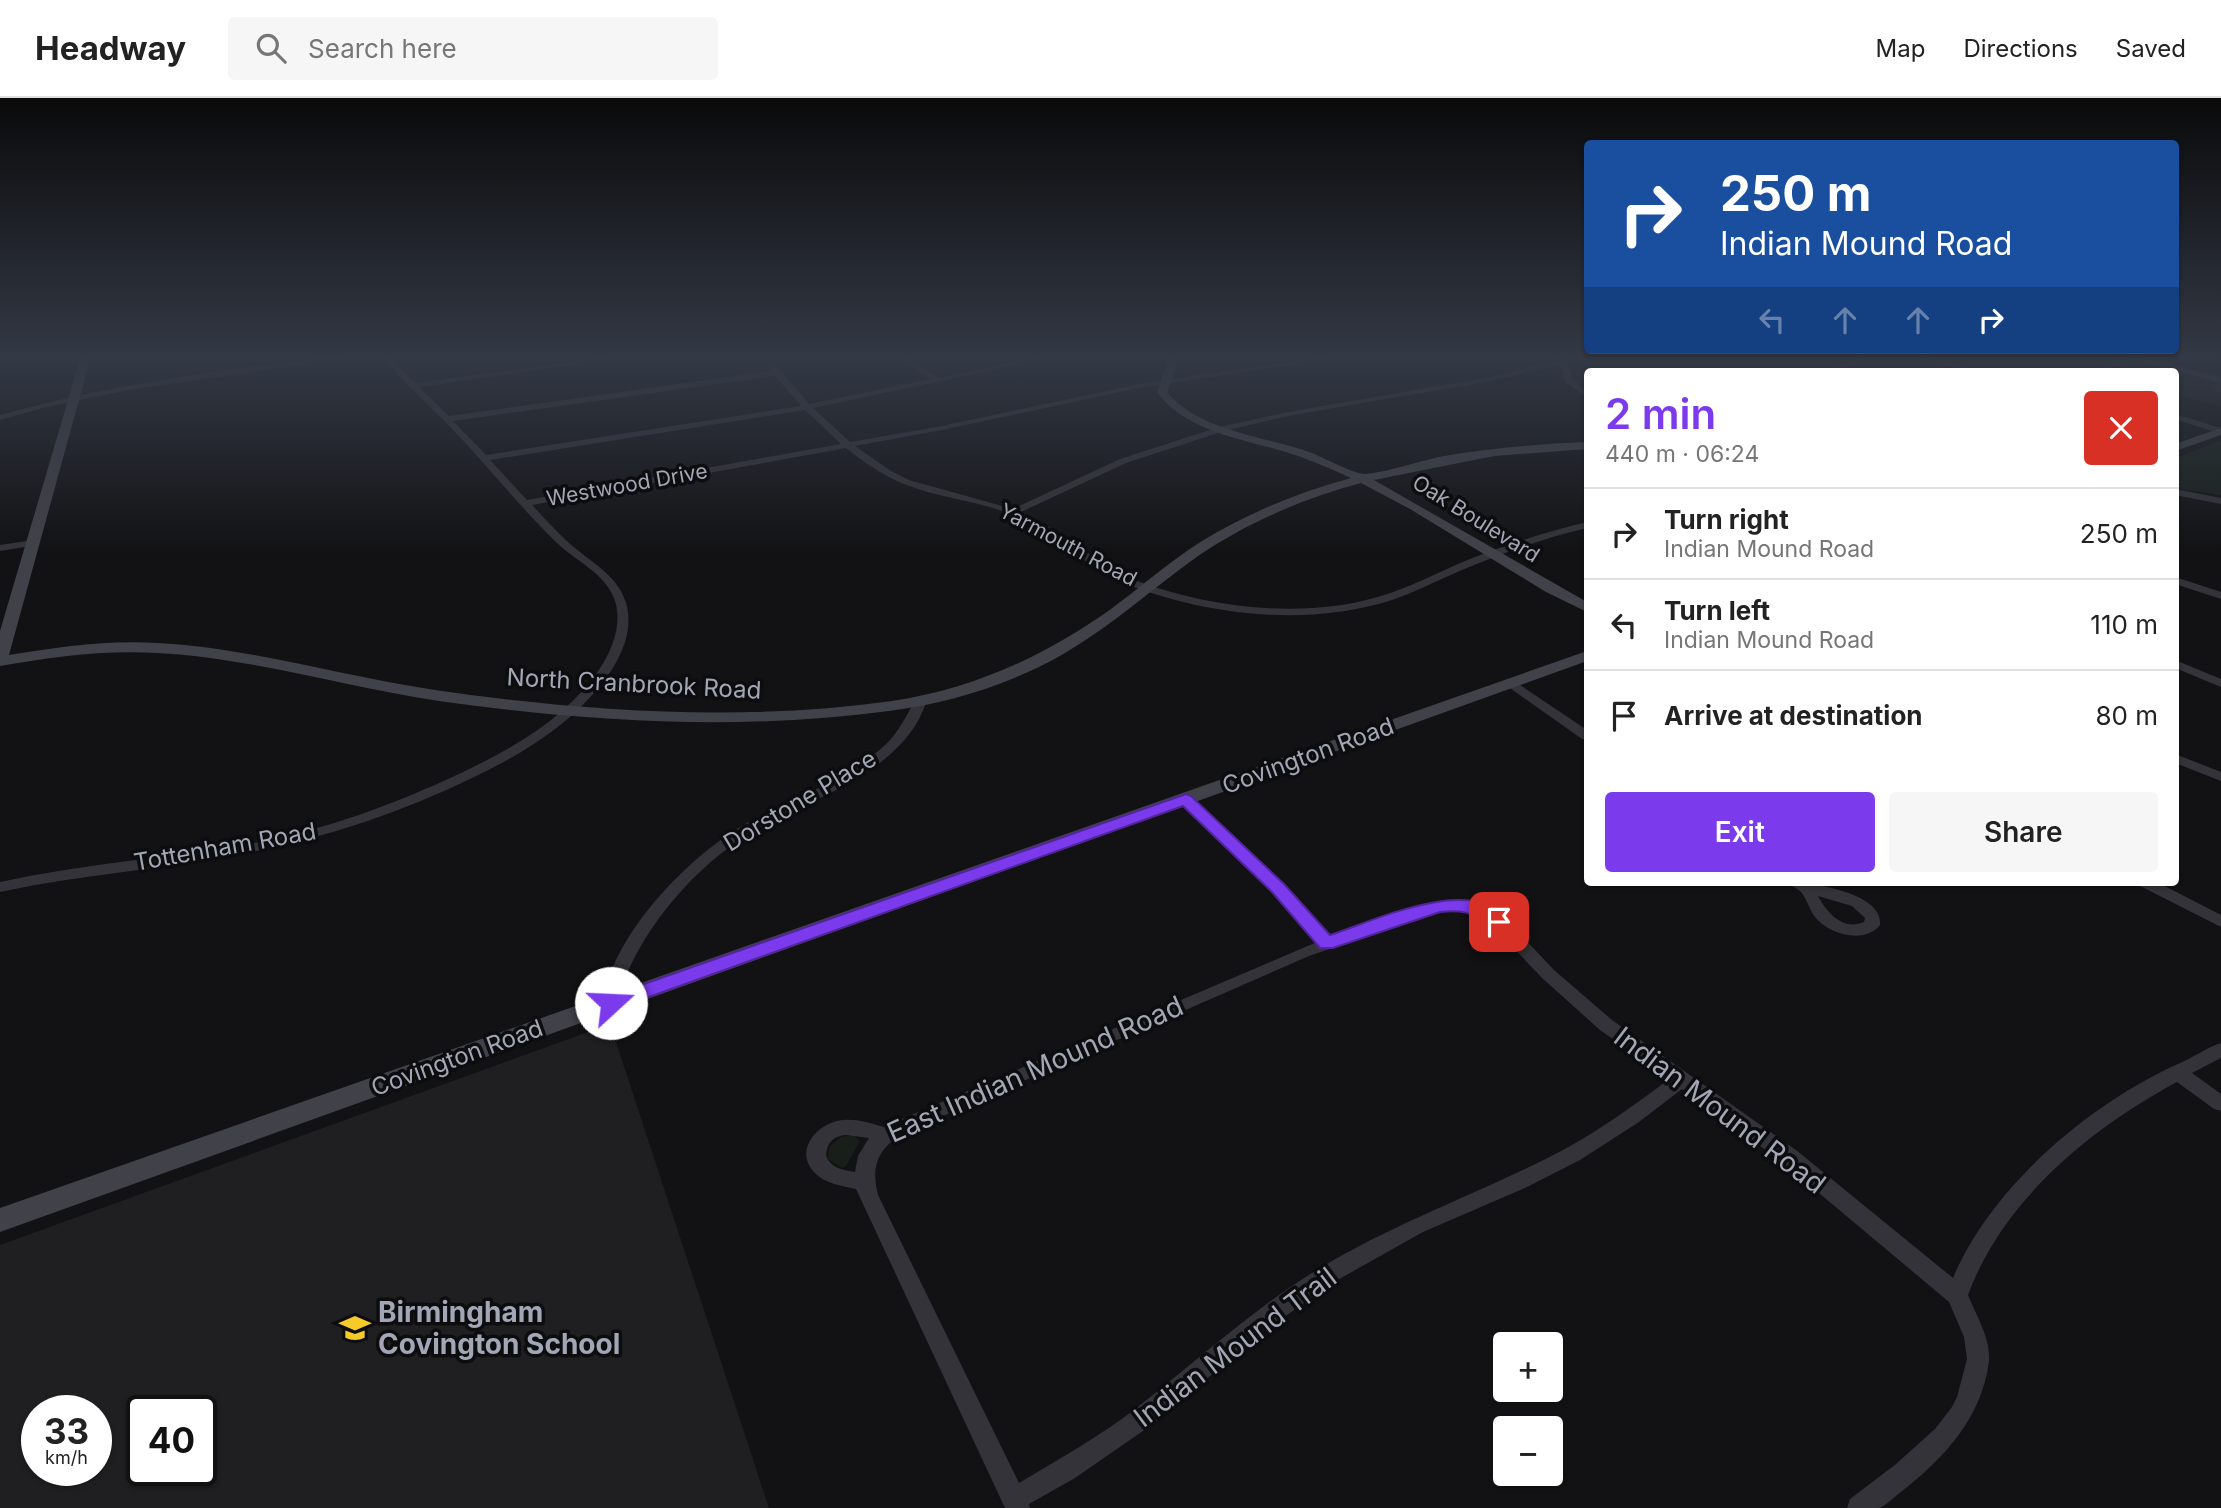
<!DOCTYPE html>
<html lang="en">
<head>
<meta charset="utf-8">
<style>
	:root { --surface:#fff; --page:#f6f6f6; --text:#222; --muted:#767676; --line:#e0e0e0; --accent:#7c3aed }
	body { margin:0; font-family:Inter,sans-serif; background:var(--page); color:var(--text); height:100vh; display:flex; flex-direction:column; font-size:26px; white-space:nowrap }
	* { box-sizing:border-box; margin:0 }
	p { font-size:23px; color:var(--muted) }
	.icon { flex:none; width:38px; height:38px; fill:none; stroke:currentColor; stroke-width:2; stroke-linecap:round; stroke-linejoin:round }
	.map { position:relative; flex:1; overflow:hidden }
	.drawer { position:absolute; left:1584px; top:270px; width:595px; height:518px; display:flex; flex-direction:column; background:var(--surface); border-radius:7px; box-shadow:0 2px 5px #0004 }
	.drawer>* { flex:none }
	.guide { position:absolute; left:1584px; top:42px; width:595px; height:214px; border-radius:7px; box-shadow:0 2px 5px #0004; background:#1a4fa0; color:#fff; overflow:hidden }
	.buttons { position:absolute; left:1493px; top:1234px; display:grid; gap:14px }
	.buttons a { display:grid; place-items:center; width:70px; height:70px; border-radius:7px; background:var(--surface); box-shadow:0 2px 5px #0004; font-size:35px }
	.speed { position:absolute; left:21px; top:1297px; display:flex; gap:14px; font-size:35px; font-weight:700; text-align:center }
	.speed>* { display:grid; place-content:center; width:91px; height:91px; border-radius:50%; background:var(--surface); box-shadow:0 2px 5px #0004; line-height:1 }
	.speed small { font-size:18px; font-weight:400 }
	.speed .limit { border:4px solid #111; border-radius:10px; background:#fff; color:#111 }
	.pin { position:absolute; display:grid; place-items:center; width:60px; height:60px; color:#fff; margin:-30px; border-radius:14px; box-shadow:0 4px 10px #0006 }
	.me { position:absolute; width:77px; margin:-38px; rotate:70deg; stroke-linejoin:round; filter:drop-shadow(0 0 5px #0008) }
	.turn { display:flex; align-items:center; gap:24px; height:147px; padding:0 21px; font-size:32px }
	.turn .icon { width:91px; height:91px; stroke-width:2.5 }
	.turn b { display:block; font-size:49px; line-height:60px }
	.lanes { display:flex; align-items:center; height:66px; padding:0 21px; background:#0003; justify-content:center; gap:35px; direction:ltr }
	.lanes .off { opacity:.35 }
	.round { display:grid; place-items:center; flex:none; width:74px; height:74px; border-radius:7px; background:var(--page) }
	.summary { display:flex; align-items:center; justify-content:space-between; height:119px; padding:0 21px }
	h1 { font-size:42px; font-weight:600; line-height:52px; color:var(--accent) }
	.action { display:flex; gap:14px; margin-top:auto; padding:14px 21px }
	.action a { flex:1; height:80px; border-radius:7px; background:var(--accent); color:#fff; font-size:28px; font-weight:600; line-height:80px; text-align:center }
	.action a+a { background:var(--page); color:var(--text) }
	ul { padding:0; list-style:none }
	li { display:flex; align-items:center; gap:21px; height:91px; padding:0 21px; border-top:2px solid var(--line) }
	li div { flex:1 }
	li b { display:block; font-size:26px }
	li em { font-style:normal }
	header { display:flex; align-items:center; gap:42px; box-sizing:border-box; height:98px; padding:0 35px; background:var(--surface); border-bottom:2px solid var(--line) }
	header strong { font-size:33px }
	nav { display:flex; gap:38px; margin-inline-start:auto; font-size:24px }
	.search { width:490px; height:63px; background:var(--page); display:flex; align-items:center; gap:18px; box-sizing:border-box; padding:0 24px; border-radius:7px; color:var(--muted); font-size:26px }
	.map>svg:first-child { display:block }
	.built { fill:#1f1e21; fill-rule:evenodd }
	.green { fill:#181f1a }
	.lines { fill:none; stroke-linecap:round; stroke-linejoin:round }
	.street { fill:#333339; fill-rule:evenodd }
	.secondary { fill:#414249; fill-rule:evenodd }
	.wall { fill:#2f2e32 }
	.route { fill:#7c3aed; stroke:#51269a; stroke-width:2 }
	.labels { text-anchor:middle; stroke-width:7; stroke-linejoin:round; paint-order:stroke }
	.far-street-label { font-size:21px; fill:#a3a7b5; stroke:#0d0d0f }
	.street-label { font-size:24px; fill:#a3a7b5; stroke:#0d0d0f }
	.near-street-label { font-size:28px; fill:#a3a7b5; stroke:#0d0d0f }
	.near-poi-label { font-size:28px; font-weight:bold; fill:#a3a7b5; stroke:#0d0d0f; text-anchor:start }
</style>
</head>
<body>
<header>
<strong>Headway</strong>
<div class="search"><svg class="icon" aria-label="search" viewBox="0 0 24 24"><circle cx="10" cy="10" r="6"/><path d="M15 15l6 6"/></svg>Search here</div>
<nav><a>Map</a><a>Directions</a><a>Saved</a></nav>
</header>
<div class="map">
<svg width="2221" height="1410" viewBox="0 0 2221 1410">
	<rect width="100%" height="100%" fill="#121214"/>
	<path class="built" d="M2164 265 2208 276 2221 273V308L2175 296V273H2139Z
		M610 926 769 1410H0V1147ZM37 1312H96V1372H37ZM142 1312H201V1372H142Z"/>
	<path class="green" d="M2221 343V397L2175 390V360Z
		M854 1037 860 1043 846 1068 842 1070 828 1061 829 1049 841 1039Z"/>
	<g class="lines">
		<path class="street" d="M342 258H365L134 291 46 309 0 322V317C112 286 226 271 342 258Z
			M381 258H389L415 285 617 258H638L419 289 449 318 772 273 761 258H769L809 306 931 281 895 258H904L939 280 1045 258H1060L813 310 850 344 942 328 1144 285 1332 258H1352L1144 289 942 332 855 348 891 373 909 382 1013 411 1120 361 1219 329 1293 313 1491 279 1554 263 1552 261 1556 259 1561 262 1590 258 1565 265 1569 269 1572 281 1587 293V299L1565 284 1561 270 1558 267 1491 283 1293 317 1224 333 1126 365 1021 414C1063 433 1097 467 1140 484 1214 511 1306 521 1381 498 1410 489 1437 475 1465 463 1505 447 1545 434 1587 424V430C1544 440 1503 455 1462 472 1438 482 1414 495 1389 503 1307 528 1213 518 1134 489 1091 473 1057 439 1016 419 980 402 941 401 904 386 883 378 864 364 846 350L532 407C544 420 556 433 569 445 589 463 618 477 626 505 635 535 618 566 600 588 566 630 520 657 472 680 402 714 328 739 251 754 168 771 83 776 0 794V784C82 766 166 760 248 746 322 733 393 707 461 675 509 652 556 626 590 584 608 562 625 529 614 500 604 475 576 463 557 445 521 410 490 371 456 335 431 309 404 285 381 258ZM775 278 801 308 486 357 453 323ZM805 312 841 346 527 402 490 362Z
			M1859 258H1868C1854 269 1841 273 1823 273L1847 265Z
			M1909 258H1922L1981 273H1968Z
			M2153 258H2162L2178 271 2171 273Z
			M2133 259 2136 263 2101 273H2089Z
			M2175 316 2221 330V336L2175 321Z
			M2175 391 2221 400V406L2175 397Z
			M33 442 38 445 37 447 0 453V447Z
			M2175 479 2221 494V501L2175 486Z
			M2175 562 2221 581V589L2175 570Z
			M1511 581 1587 632V642L1582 641 1507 588 1505 585Z
			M921 599 927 603C923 612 919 623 913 631 868 694 785 706 727 751 687 781 651 824 630 869 624 882 624 897 617 909L611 911 605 909 602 905C614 833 692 754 754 721 798 698 847 682 884 648 899 635 906 617 917 600Z
			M2175 656 2221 674V683L2175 665Z
			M1186 697 1191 698 1283 786 1331 839 1439 803 1458 801 1483 806 1505 820 1554 872 1612 922 1796 1052 1953 1180C1991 1089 2089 1006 2178 966 2192 960 2206 950 2221 945V960L2192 975 2221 996V1013L2214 1011 2177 984C2090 1031 2003 1102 1968 1197 1976 1217 1991 1241 1989 1263 1982 1320 1944 1360 1901 1394 1895 1398 1886 1408 1879 1410 1871 1410 1856 1410 1847 1410L1850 1401 1896 1366 1935 1331 1952 1309 1957 1299 1967 1261 1964 1239 1949 1204 1782 1064 1682 991 1639 1024 1580 1062 1527 1089 1423 1134 1334 1184 1260 1236 1153 1326 1075 1380 1029 1406 1030 1410H1005L856 1091C843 1088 825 1086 815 1075 792 1052 819 1023 844 1022 857 1021 870 1025 883 1029L1317 844 1273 794 1181 704 1179 701ZM1458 811 1472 814 1493 828 1542 880 1600 932 1669 981C1635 1007 1600 1032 1563 1052 1483 1094 1398 1123 1320 1170 1255 1209 1199 1261 1139 1308 1102 1337 1059 1361 1019 1385L878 1097C871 1069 877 1052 902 1036L1309 858 1441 813ZM846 1037 869 1040 858 1058 855 1074C843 1072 830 1070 826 1057 827 1044 834 1038 846 1037Z
			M1787 784C1811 784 1884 795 1880 827 1864 847 1828 836 1815 819 1809 811 1807 801 1801 794 1797 790 1791 788 1787 784ZM1818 798 1852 808 1865 820 1864 824C1843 833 1827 815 1818 798Z
			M2137 784H2157L2221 817V829L2140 788Z"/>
		<path class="secondary" d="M81 258H91L9 557C59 549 107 542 157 545 251 550 342 578 435 592 585 614 742 624 892 603 973 591 1045 558 1111 511 1141 489 1170 463 1202 443 1248 415 1299 394 1351 380 1330 370 1308 361 1286 354 1242 341 1185 333 1157 294L1167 267 1165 258H1175L1177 267 1167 294C1200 334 1266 338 1312 355 1324 360 1356 377 1366 376 1392 373 1419 363 1444 358 1491 350 1539 346 1587 344V351L1494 358 1374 382 1587 504V514L1546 494 1410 411 1361 385C1304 400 1247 425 1198 458 1153 490 1113 527 1065 555 1012 586 950 605 889 613 740 633 588 624 439 603 345 589 252 560 157 555 103 552 52 559 0 568V533Z
			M2118 258H2135L2221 279V285Z
			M2221 330V337L2175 353V346Z
			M1587 553V563L0 1134V1110Z"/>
	</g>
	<path class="wall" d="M2221 278V295L2214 291Z"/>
	<linearGradient id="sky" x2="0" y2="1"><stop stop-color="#0a0a0b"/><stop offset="0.57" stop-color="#333945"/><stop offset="1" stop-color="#333945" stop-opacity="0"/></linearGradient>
	<rect width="2221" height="455" fill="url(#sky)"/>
	<path class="route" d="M1186 696 1191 698 1284 786 1330 837C1374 823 1475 774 1508 824L1499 830C1471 822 1477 810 1440 814L1333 850H1320L1272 794 1183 708 618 910H604L601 905 604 900Z"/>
	<defs>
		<g id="school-bare" transform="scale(2.415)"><path d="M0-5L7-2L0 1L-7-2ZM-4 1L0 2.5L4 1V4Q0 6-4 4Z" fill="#f6ca28" stroke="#0d0d0f" stroke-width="2.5" paint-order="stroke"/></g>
	</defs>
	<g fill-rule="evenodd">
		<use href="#school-bare" x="355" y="1230"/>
	</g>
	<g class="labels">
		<g class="far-street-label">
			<text transform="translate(627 387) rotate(-10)" y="7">Westwood Drive</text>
			<text transform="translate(1476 421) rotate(32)" y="7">Oak Boulevard</text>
			<text transform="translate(1068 447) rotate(28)" y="7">Yarmouth Road</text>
		</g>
		<g class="street-label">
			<text transform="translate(634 586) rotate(3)" y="8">North Cranbrook Road</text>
			<text transform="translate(1308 658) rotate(-20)" y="8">Covington Road</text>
			<text transform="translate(800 703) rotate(-31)" y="8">Dorstone Place</text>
			<text transform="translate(225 749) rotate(-10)" y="8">Tottenham Road</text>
			<text transform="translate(457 960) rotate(-20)" y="8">Covington Road</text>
		</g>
		<g class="near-street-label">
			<text transform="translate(1035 971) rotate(-24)" y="10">East Indian Mound Road</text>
			<text transform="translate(1720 1012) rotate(37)" y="10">Indian Mound Road</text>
			<text transform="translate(1235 1249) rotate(-37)" y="10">Indian Mound Trail</text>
		</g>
		<g class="near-poi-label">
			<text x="378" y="1224">Birmingham<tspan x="378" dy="32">Covington School</tspan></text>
		</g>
	</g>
</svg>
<div class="buttons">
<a>+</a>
<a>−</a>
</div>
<div class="speed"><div>33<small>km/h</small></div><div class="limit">40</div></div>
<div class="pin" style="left:1499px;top:824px;background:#d93025"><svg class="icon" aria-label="arrive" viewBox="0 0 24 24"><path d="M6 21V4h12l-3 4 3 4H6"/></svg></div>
<svg class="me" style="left:611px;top:905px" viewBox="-20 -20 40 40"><circle r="19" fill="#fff"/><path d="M0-13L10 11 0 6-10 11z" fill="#7c3aed"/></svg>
<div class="guide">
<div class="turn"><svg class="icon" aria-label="right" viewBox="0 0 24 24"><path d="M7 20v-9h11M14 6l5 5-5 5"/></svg><div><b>250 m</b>Indian Mound Road</div></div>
<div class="lanes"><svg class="icon off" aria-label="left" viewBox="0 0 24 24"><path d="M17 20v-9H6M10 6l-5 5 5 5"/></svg><svg class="icon off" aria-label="ahead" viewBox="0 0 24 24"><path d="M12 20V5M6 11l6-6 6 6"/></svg><svg class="icon off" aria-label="ahead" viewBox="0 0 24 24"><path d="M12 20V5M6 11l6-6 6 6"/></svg><svg class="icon" aria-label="right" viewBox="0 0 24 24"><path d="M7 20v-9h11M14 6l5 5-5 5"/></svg></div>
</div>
<section class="drawer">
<div class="summary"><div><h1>2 min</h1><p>440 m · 06:24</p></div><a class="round" style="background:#d93025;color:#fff"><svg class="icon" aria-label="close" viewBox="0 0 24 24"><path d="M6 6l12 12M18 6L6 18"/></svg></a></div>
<ul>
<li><svg class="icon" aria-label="right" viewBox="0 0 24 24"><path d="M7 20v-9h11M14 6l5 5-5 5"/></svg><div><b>Turn right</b><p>Indian Mound Road</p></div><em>250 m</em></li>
<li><svg class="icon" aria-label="left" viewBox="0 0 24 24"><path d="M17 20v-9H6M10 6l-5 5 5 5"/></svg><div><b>Turn left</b><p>Indian Mound Road</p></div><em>110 m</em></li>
<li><svg class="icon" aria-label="arrive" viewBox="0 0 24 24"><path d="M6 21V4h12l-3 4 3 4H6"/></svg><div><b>Arrive at destination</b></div><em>80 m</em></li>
</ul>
<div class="action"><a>Exit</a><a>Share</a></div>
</section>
</div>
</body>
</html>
